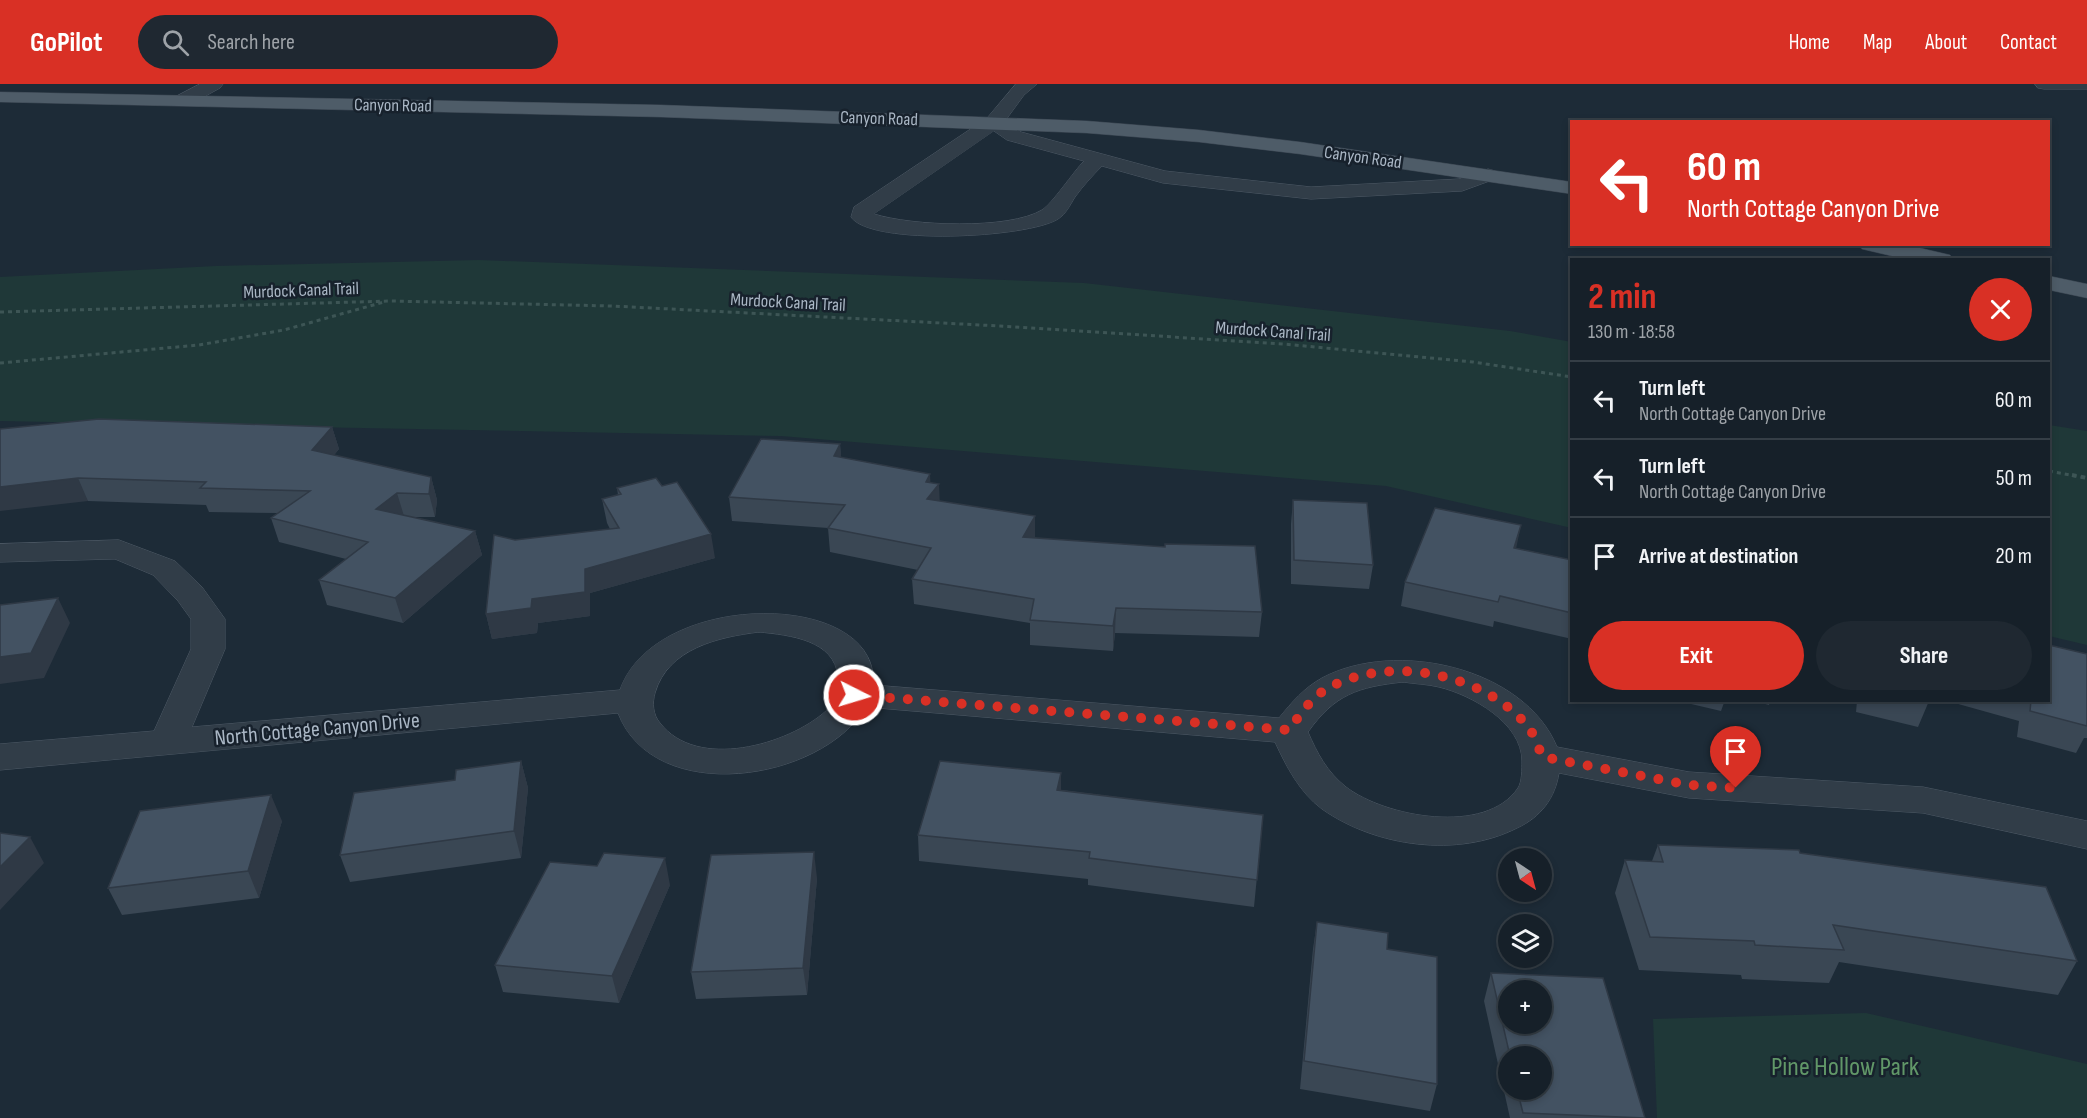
<!DOCTYPE html>
<html lang="en">
<head>
<meta charset="utf-8">
<style>
	:root { --surface:#162029; --page:#1f2831; --text:#f1f3f6; --muted:#9ea3a8; --line:#353e46; --accent:#d93025 }
	body { margin:0; font-family:"Sofia Sans Condensed",sans-serif; background:var(--page); color:var(--text); height:100vh; display:flex; flex-direction:column; font-size:22px; white-space:nowrap }
	* { box-sizing:border-box; margin:0 }
	p { font-size:20px; color:var(--muted) }
	.icon { flex:none; width:33px; height:33px; fill:none; stroke:currentColor; stroke-width:2; stroke-linecap:round; stroke-linejoin:round }
	.map { position:relative; flex:1; overflow:hidden }
	.panel { position:absolute; left:1570px; top:174px; width:480px; height:444px; display:flex; flex-direction:column; background:var(--surface); border-radius:0px; box-shadow:0 3px 9px #0003,0 0 0 2px var(--line) }
	.panel>* { flex:none }
	.top-card { position:absolute; left:1570px; top:36px; width:480px; height:126px; border-radius:0px; box-shadow:0 3px 9px #0003,0 0 0 2px var(--line); background:#d93025; color:#fff; overflow:hidden }
	.needle { width:39px; rotate:144deg }
	.tools { position:absolute; left:1498px; top:764px; display:grid; gap:12px }
	.tools a { display:grid; place-items:center; width:54px; height:54px; border-radius:50%; background:var(--surface); box-shadow:0 3px 9px #0003,0 0 0 2px var(--line); font-size:30px }
	.pin { position:absolute; display:grid; place-items:center; width:51px; height:51px; color:#fff; margin:-62px -26px; border-radius:50% 50% 50% 0; rotate:-45deg; box-shadow:0 0 6px #0007 }
	.pin .icon { rotate:45deg }
	.me { position:absolute; width:66px; margin:-33px; rotate:95deg; stroke-linejoin:round; filter:drop-shadow(0 0 4px #0008) }
	.turn { display:flex; align-items:center; gap:21px; height:126px; padding:0 18px; font-size:27px }
	.turn .icon { width:78px; height:78px; stroke-width:2.5 }
	.turn b { display:block; font-size:42px; line-height:51px }
	.round { display:grid; place-items:center; flex:none; width:63px; height:63px; border-radius:32px; background:var(--page) }
	.overview { display:flex; align-items:center; justify-content:space-between; height:102px; padding:0 18px }
	h1 { font-size:36px; font-weight:700; line-height:45px; color:var(--accent) }
	.button { display:flex; gap:12px; margin-top:auto; padding:12px 18px }
	.button a { flex:1; height:69px; border-radius:36px; background:var(--accent); color:#fff; font-size:24px; font-weight:700; line-height:69px; text-align:center }
	.button a+a { background:var(--page); color:var(--text) }
	ul { padding:0; list-style:none }
	li { display:flex; align-items:center; gap:18px; height:78px; padding:0 18px; border-top:2px solid var(--line) }
	li div { flex:1 }
	li b { display:block; font-size:22px }
	li em { font-style:normal }
	header { display:flex; align-items:center; gap:36px; box-sizing:border-box; height:84px; padding:0 30px; background:var(--accent); color:#fff }
	header strong { font-size:28px }
	nav { display:flex; gap:33px; margin-inline-start:auto; font-size:21px }
	.search { width:420px; height:54px; background:var(--page); display:flex; align-items:center; gap:15px; box-sizing:border-box; padding:0 21px; border-radius:33px; color:var(--muted); font-size:22px }
	.map>svg:first-child { display:block }
	.green { fill:#1f3838 }
	.lines { fill:none; stroke-linecap:round; stroke-linejoin:round }
	.minor-casing { stroke:#4e5a66; stroke-width:1 }
	.major-casing { stroke:#3a4551; stroke-width:1 }
	.path-far1 { stroke:#3d5555; stroke-width:3; stroke-dasharray:4 4; stroke-linecap:butt }
	.path { stroke:#3d5555; stroke-width:4; stroke-dasharray:4.5 4.5; stroke-linecap:butt }
	.minor { fill:#313d48; fill-rule:evenodd }
	.major { fill:#4e5c68; fill-rule:evenodd }
	.wall { fill:#3a4754; fill-rule:evenodd }
	.shaded-wall { fill:#2f3945 }
	.building { fill:#435262; stroke:#2f3945; stroke-width:1.5; fill-rule:evenodd }
	.route { stroke:#d93025; stroke-width:10; stroke-dasharray:0 18 }
	.labels { text-anchor:middle; stroke-width:5; stroke-linejoin:round; paint-order:stroke }
	.far-street-label { font-size:18px; fill:#aab7c5; stroke:#17212c }
	.street-label { font-size:22px; fill:#aab7c5; stroke:#17212c }
	.near-park-label { font-size:27px; fill:#619768; stroke:#17212c }
</style>
</head>
<body>
<header>
<strong>GoPilot</strong>
<div class="search"><svg class="icon" aria-label="search" viewBox="0 0 24 24"><circle cx="10" cy="10" r="6"/><path d="M15 15l6 6"/></svg>Search here</div>
<nav><a>Home</a><a>Map</a><a>About</a><a>Contact</a></nav>
</header>
<div class="map">
<svg width="2087" height="1034" viewBox="0 0 2087 1034">
	<rect width="100%" height="100%" fill="#1d2b37"/>
	<path class="green" d="M479 176 1084 199 1510 247 1572 258V444L1386 402 781 352 0 337V193L216 182Z
		M2049 341 2087 347V561L2049 552Z
		M1866 929 2087 980V1034H1657L1653 935Z"/>
	<g class="lines">
		<g class="minor-casing">
			<path id="minor" d="M200 0H223L220 4 189 21H175L173 17 175 13Z
				M1016 0H1037L1024 11 1005 37 1021 48 1165 87 1311 103 1459 95 1488 85 1495 87 1498 91 1495 95 1462 107 1311 115 1163 99 1102 82C1092 92 1083 102 1075 113 1070 121 1066 130 1058 135 1028 154 871 162 851 133L854 123 987 34ZM994 47 1007 56 1084 77C1074 87 1052 120 1042 126 1009 146 911 142 874 130Z
				M2035 0H2087V5H2044L2038 4Z
				M119 456 175 477 202 503 225 535V565L192 643 620 606C655 505 881 505 873 601L1279 634C1292 618 1304 604 1322 594 1395 555 1524 583 1557 663L1689 688 1923 703 2087 737V765L1923 729 1689 714 1559 689C1555 714 1541 733 1517 744 1458 774 1376 763 1322 725 1300 709 1286 682 1275 658L866 623C821 698 654 723 618 629L0 686V660L154 647 191 565V535L178 517 153 491 115 475 0 478V460ZM759 548C790 551 835 556 838 593 839 605 834 619 826 627 788 661 697 687 660 639 653 631 652 619 655 609 668 564 719 553 759 548ZM1403 598C1415 600 1427 600 1439 603 1472 611 1522 639 1522 677 1522 685 1522 698 1518 704 1486 752 1385 733 1346 703 1327 688 1317 669 1308 648 1335 610 1358 603 1403 598Z"/>
		</g>
		<g class="major-casing">
			<path id="major" d="M0 8 661 21 1087 37 1199 46 1300 58 1572 98V110L1300 70 1199 58 1087 49 661 33 0 18Z
				M1859 160H1903L1950 171 1953 176H1909L1862 165Z
				M2049 192 2087 200V214L2049 206Z"/>
		</g>
		<path class="path-far1" d="M0 228 391 217 612 222 1000 242 1283 260 1473 278 1572 293
			M0 279 199 261 284 246 384 218
			M2049 387 2081 393"/>
		<path class="path" d="M2072 391 2087 394"/>
		<use href="#minor" class="minor"/>
		<use href="#major" class="major"/>
	</g>
	<path class="wall" d="M332 343 339 365 334 371 431 393 437 416 435 433H411L475 447 482 471 403 539 327 521 319 496 346 475 279 458 271 434 278 429 209 428 206 421 88 417 0 345Z
		M840 360 841 374 931 399 939 417 1035 432V454L1262 528 1259 553 1115 549 1113 567 1030 561V539L914 520 912 495 918 486 830 468 828 444 732 437 729 413Z
		M617 404 715 474 590 509V532L538 539 537 549 492 555 486 530 515 456 610 445 607 439 602 415 618 411Z
		M1293 416 1373 481 1369 505 1291 500V440Z
		M1516 464 1572 476V555L1494 537 1493 543 1401 522 1405 498Z
		M2087 570V654H2084L2076 669 2017 653 2019 637 1944 616H2049Z
		M1674 616H1725L1721 627Z
		M1750 616H1770L1769 621Z
		M1853 616H1929V617L1918 643 1856 628 1857 617Z
		M521 677 528 704 521 774 350 798 340 771 455 696Z
		M1061 689V706L1263 731 1254 823 1088 801V795L919 777 918 751Z
		M282 737 259 814 122 831 108 804Z
		M1658 761 1800 769 2077 877 2058 911 1839 878 1829 899 1742 895 1741 891 1639 886 1615 809 1625 776 1652 777Z
		M817 794 807 911 696 915 691 888Z
		M670 801 619 919 503 908 495 881Z
		M1317 838 1387 865 1437 1000 1430 1027 1300 1005 1313 865Z
		M1491 889 1645 1034H1510L1484 917ZM1509 972H1542V1005H1509Z"/>
	<path class="shaded-wall" d="M332 343 339 365 319 389 312 366Z
		M840 360 842 383 834 372Z
		M930 390 931 410 939 400 940 423 929 439 926 398Z
		M431 393 437 416 435 433 429 410Z
		M78 394 88 417 0 427V403Z
		M397 409 404 432 376 425Z
		M1035 432V455L1023 453Z
		M1521 441 1516 465 1514 464Z
		M475 447 482 471 403 539 395 514Z
		M711 450 715 474 590 509V532L538 539 537 549 492 555 486 530 532 515 585 485Z
		M58 514 70 539 44 594 0 600V573Z
		M1116 524 1115 549 1113 567V542Z
		M521 677 528 704 521 774 514 747Z
		M1061 689V715L1057 706Z
		M271 711 282 737 259 814 248 787Z
		M30 753 44 779 0 826V783Z
		M814 768 817 794 807 911 803 884Z
		M665 774 670 801 619 919 612 892Z"/>
	<path class="building" d="M99 335 332 343 312 366 431 393 429 410 397 409 376 425 475 447 395 514 319 496 368 458 271 434 310 407 200 404 206 398 78 394 0 403V345Z
		M761 355 840 360 834 372 930 390 926 398 939 400 927 415 1035 432 1023 453 1165 463V460L1255 462 1262 528 1116 524 1113 542 1030 536 1034 515 912 495 931 464 828 444 845 421 729 413Z
		M656 394 662 402 677 398 711 450 585 485V508L532 515 531 524 486 530 494 451 515 456 619 444 602 415 621 410 617 404Z
		M1293 416 1367 419 1373 481 1294 476Z
		M1435 424 1521 441 1514 464 1572 476V529L1500 512 1498 518 1405 498Z
		M58 514 31 569 0 573V521Z
		M2049 561 2087 570V642L2030 627 2031 616H2049Z
		M521 677 514 747 340 771 354 709 455 696 456 686Z
		M940 677 1061 689 1057 706 1263 731 1257 796 1089 774 1090 768 918 751Z
		M271 711 248 787 108 804 140 727Z
		M0 749 30 753 0 783Z
		M1658 761 1799 766 1800 769 2046 803 2077 877 1833 841 1844 866 1755 861 1754 857 1650 853 1625 776 1663 778Z
		M814 768 803 884 691 888 711 771Z
		M604 769 665 774 612 892 495 881 550 778 597 782Z
		M1317 838 1388 849 1387 865 1437 873V1000L1304 977Z
		M1491 889 1603 894 1645 1034 1523 1029 1517 1005H1542V972H1510ZM1509 906H1542V939H1509Z"/>
	<g class="lines">
		<path class="route" d="M854 611 1289 646C1300 631 1312 612 1330 603 1391 571 1485 589 1529 644 1535 652 1538 664 1543 673L1689 701 1736 704"/>
	</g>
	<g class="labels">
		<g class="far-street-label">
			<text transform="translate(393 21) rotate(1)" y="6">Canyon Road</text>
			<text transform="translate(879 34) rotate(2)" y="6">Canyon Road</text>
			<text transform="translate(1363 73) rotate(8)" y="6">Canyon Road</text>
			<text transform="translate(301 206) rotate(-2)" y="6">Murdock Canal Trail</text>
			<text transform="translate(788 218) rotate(3)" y="6">Murdock Canal Trail</text>
			<text transform="translate(1273 247) rotate(4)" y="6">Murdock Canal Trail</text>
		</g>
		<g class="street-label">
			<text transform="translate(317 644) rotate(-5)" y="8">North Cottage Canyon Drive</text>
		</g>
		<g class="near-park-label">
			<text x="1845" y="991">Pine Hollow Park</text>
		</g>
	</g>
</svg>
<div class="tools">
<a><svg class="needle" viewBox="-14 -14 28 28"><path d="M0-13l5 13h-10z" fill="#e53935"/><path d="M0 13l5-13h-10z" fill="#9ea3a8"/></svg></a>
<a><svg class="icon" aria-label="layers" viewBox="0 0 24 24"><path d="M12 4l9 5-9 5-9-5zM3 14l9 5 9-5"/></svg></a>
<a>+</a>
<a>−</a>
</div>
<div class="pin" style="left:1736px;top:704px;background:#d93025"><svg class="icon" aria-label="arrive" viewBox="0 0 24 24"><path d="M6 21V4h12l-3 4 3 4H6"/></svg></div>
<svg class="me" style="left:854px;top:611px" viewBox="-20 -20 40 40"><circle r="17" fill="#d93025" stroke="#fff" stroke-width="3"/><path d="M0-11L8 9 0 5-8 9z" fill="#fff"/></svg>
<div class="top-card">
<div class="turn"><svg class="icon" aria-label="left" viewBox="0 0 24 24"><path d="M17 20v-9H6M10 6l-5 5 5 5"/></svg><div><b>60 m</b>North Cottage Canyon Drive</div></div>
</div>
<section class="panel">
<div class="overview"><div><h1>2 min</h1><p>130 m · 18:58</p></div><a class="round" style="background:#d93025;color:#fff"><svg class="icon" aria-label="close" viewBox="0 0 24 24"><path d="M6 6l12 12M18 6L6 18"/></svg></a></div>
<ul>
<li><svg class="icon" aria-label="left" viewBox="0 0 24 24"><path d="M17 20v-9H6M10 6l-5 5 5 5"/></svg><div><b>Turn left</b><p>North Cottage Canyon Drive</p></div><em>60 m</em></li>
<li><svg class="icon" aria-label="left" viewBox="0 0 24 24"><path d="M17 20v-9H6M10 6l-5 5 5 5"/></svg><div><b>Turn left</b><p>North Cottage Canyon Drive</p></div><em>50 m</em></li>
<li><svg class="icon" aria-label="arrive" viewBox="0 0 24 24"><path d="M6 21V4h12l-3 4 3 4H6"/></svg><div><b>Arrive at destination</b></div><em>20 m</em></li>
</ul>
<div class="button"><a>Exit</a><a>Share</a></div>
</section>
</div>
</body>
</html>
